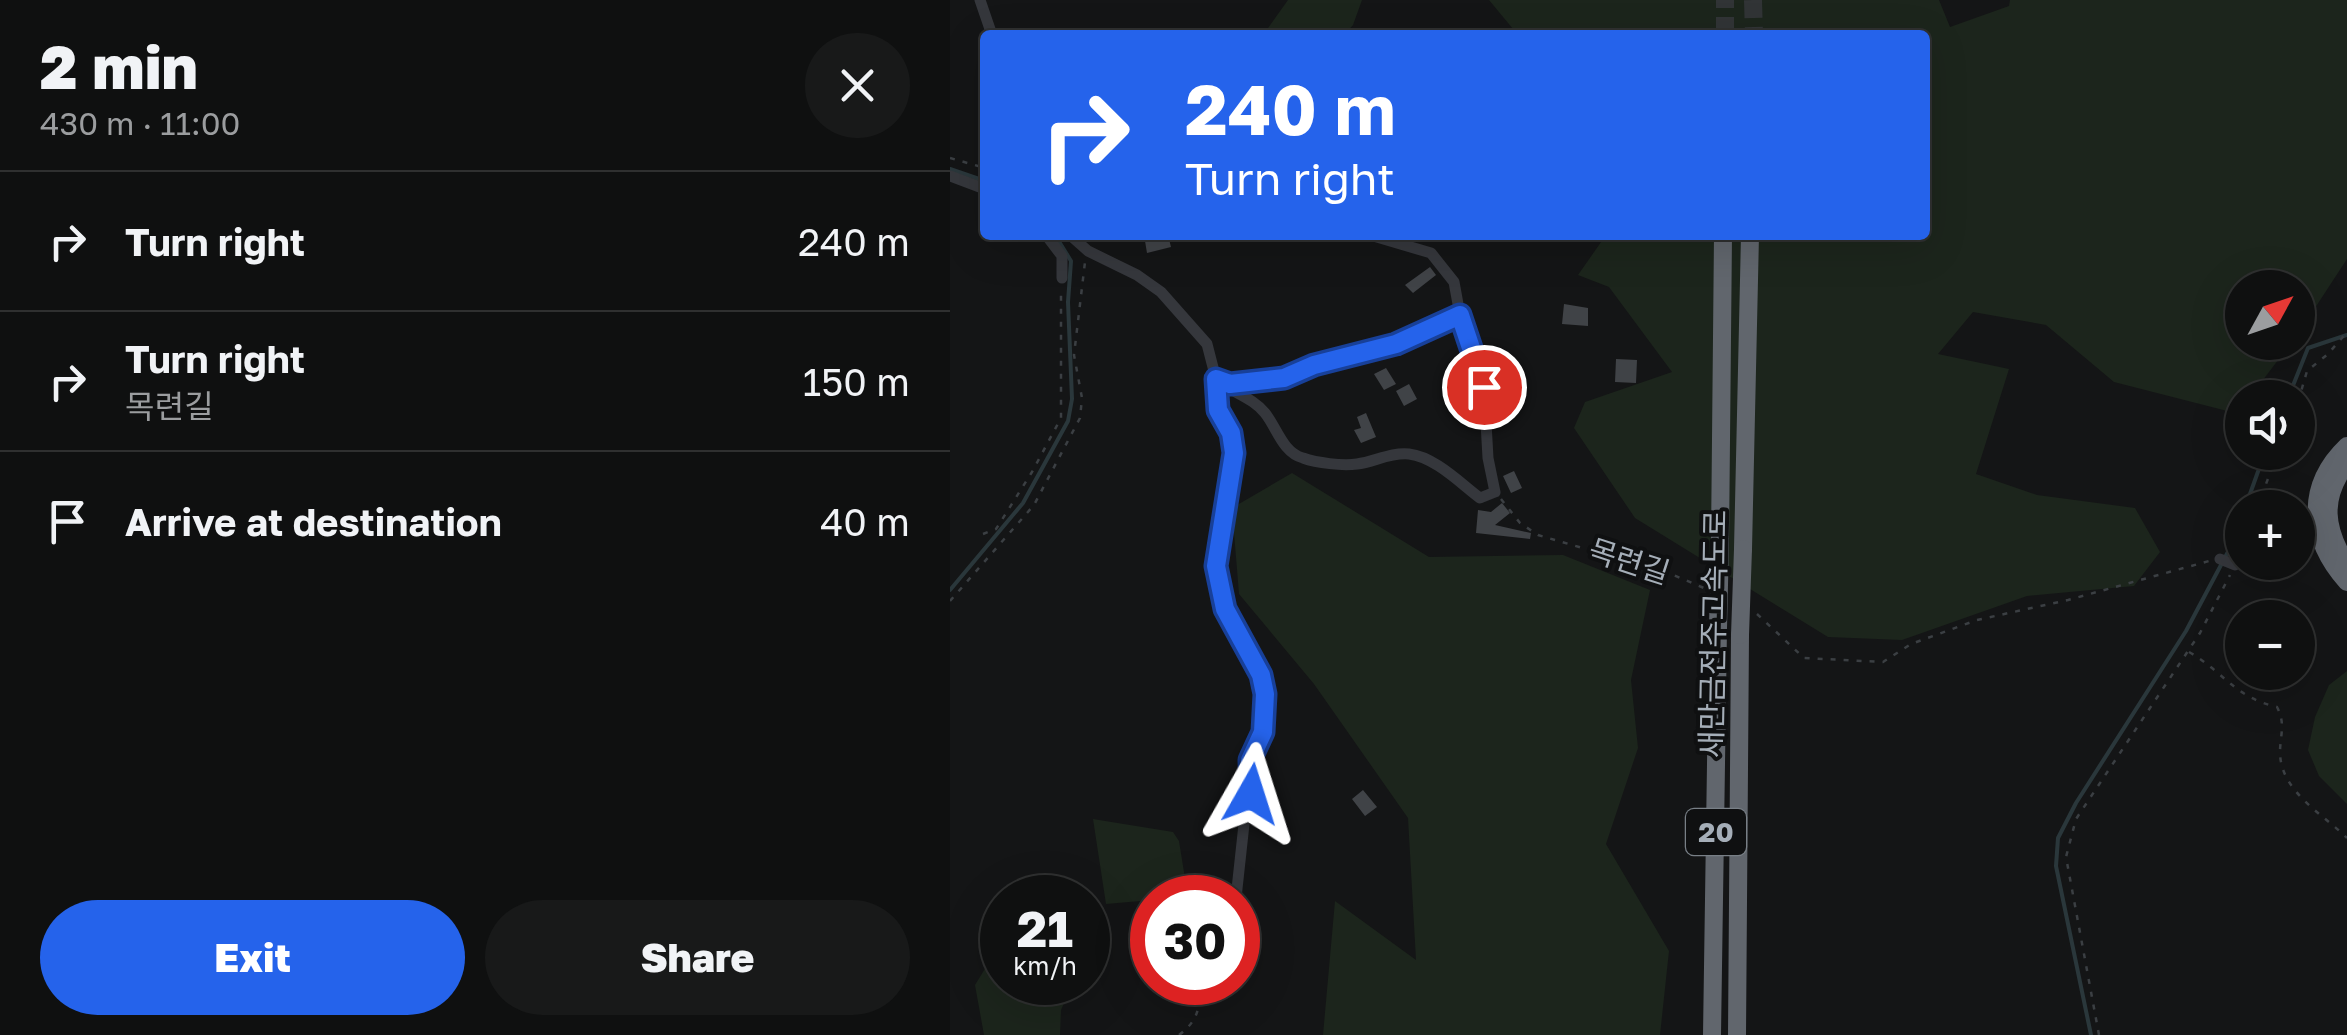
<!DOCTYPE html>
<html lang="en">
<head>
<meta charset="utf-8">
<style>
	:root { --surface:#0f1010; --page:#181919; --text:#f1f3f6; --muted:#9b9d9f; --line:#2f3030; --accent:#2563eb }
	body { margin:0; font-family:"Golos Text","Noto Sans KR",sans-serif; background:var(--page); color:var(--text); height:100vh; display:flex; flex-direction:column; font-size:38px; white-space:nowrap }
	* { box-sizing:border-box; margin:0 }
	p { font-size:32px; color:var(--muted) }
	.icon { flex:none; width:55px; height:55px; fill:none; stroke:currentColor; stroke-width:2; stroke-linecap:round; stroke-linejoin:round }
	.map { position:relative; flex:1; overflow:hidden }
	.side { display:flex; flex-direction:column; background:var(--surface); width:950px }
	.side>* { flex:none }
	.top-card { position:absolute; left:30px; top:30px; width:950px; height:210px; border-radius:10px; box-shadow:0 10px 40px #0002,0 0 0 2px var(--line); background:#2563eb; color:#fff; overflow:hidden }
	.needle { width:65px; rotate:50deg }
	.fabs { position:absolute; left:1275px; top:270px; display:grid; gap:20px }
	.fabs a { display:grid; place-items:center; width:90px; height:90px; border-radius:50%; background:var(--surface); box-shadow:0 10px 40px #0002,0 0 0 2px var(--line); font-size:50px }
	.speed { position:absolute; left:30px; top:875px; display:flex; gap:20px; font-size:50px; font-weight:700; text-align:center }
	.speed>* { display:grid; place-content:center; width:130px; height:130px; border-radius:50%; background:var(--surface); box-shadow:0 10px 40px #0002,0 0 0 2px var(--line); line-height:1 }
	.speed small { font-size:25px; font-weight:400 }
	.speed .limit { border:15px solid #d22; background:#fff; color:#111 }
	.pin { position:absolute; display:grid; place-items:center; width:85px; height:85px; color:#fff; margin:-42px; border:5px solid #fff; border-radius:50%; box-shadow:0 2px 10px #0007 }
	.me { position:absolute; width:110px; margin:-55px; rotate:6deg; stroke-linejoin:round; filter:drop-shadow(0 0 8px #0008) }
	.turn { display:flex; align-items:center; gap:35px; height:210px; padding:0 40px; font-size:45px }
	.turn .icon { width:130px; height:130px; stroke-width:2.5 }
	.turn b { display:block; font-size:70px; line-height:85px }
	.round { display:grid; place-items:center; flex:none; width:105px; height:105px; border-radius:52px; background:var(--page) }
	.summary { display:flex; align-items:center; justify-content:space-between; height:170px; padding:0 40px }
	h1 { font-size:60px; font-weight:800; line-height:75px }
	.cta { display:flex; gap:20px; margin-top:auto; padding:20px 40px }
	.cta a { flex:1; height:115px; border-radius:60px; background:var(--accent); color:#fff; font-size:40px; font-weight:800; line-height:115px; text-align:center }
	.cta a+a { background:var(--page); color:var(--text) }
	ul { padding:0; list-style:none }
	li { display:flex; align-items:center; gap:30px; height:140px; padding:0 40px; border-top:2px solid var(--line) }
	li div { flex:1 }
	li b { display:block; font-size:38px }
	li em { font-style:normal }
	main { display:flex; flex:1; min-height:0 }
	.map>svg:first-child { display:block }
	.green { fill:#1c251c }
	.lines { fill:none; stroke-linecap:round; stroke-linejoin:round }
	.stream { stroke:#2a373b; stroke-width:4 }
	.building { fill:#404347 }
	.highway-tunnel { stroke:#313436; stroke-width:18; stroke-dasharray:18 9; stroke-linecap:butt }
	.path { stroke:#3b3f43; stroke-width:2.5; stroke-dasharray:5 8; stroke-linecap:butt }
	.minor { stroke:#35373c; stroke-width:11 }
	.highway { stroke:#61666d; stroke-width:18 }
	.highway-bridge { stroke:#61666d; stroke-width:18 }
	.route-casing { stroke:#184099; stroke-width:25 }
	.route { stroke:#2563eb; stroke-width:18 }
	.labels { text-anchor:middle; stroke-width:8; stroke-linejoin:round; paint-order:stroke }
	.shield { fill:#0f1011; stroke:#787f86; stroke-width:2.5 }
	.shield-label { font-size:28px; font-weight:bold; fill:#a5aeb8 }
	.street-label { font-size:30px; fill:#a5aeb8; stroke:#0f1011 }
</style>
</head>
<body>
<main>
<section class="side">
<div class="summary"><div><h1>2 min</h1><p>430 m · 11:00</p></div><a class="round"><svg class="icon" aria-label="close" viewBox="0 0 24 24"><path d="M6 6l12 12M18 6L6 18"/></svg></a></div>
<ul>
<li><svg class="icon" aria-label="right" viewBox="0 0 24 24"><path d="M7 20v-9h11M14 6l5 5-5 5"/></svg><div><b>Turn right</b></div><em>240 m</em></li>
<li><svg class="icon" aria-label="right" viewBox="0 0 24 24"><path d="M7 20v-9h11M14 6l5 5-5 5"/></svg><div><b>Turn right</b><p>목련길</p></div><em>150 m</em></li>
<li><svg class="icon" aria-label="arrive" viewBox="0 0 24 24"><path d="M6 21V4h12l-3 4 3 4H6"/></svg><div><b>Arrive at destination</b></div><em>40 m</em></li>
</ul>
<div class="cta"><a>Exit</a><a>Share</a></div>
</section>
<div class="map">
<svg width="1397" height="1035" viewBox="0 0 1397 1035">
	<rect width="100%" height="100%" fill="#141516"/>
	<path class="green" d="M338 0H412L403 25 394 35H313Z
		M539 0H989L1000 27 1059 6 1060 0H1397V259L1348 334V288H1292V342L1341 343 1300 397 1292 398V408L1289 414 1164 382 1096 325 1023 312 988 354 1059 369 1026 474 1087 495 1185 508 1210 552 1184 586 1077 596 952 640 878 637 685 518 624 428 635 402 722 372 659 287 628 275 656 235H975V35H568Z
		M342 473 479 557 613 555 700 590 681 680 688 748 656 844 719 951 710 1035H373L385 901 466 960 458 818 364 684 289 594 282 508Z
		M1397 671V804L1369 776 1358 750 1365 717 1379 685Z
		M143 819 223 832 229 841 238 897 202 898V900L156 904Z
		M92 878 129 897H80Z
		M52 941V982L123 983 111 1010 110 1035H34L25 985Z"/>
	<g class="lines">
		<path class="stream" d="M0 169 35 181
			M1338 398 1358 348 1397 335
			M1295 508 1315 452
			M0 590 73 503 118 421 122 399 118 302 121 261 105 235
			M1141 1035 1106 866 1108 838 1126 803 1236 631 1280 548 1292 513"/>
	</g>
	<path class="building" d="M194 235H218L221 247 197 253Z
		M480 267 486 275 463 293 455 285Z
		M614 304 638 308V326L612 324Z
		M666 359 687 360 686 383 665 382Z
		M436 368 446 384 434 390 424 374Z
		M459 384 467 399 454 406 446 391Z
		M416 413 426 437 411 443 404 430 411 428 407 417Z
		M564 471 572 488 561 493 553 476Z
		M552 503 560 513 545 525 581 533 580 539 526 533 528 510 541 512Z
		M413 790 427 807 415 816 402 799Z"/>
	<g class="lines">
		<path class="highway-tunnel" d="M803 0 804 35
			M775 35V0"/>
		<path class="path" d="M0 158 35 168
			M1348 402 1357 371 1378 354 1397 332
			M551 499 570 523 588 535 721 574 754 588
			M1307 508 1328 452
			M33 534 46 529 82 472 111 418V289
			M1289 555 1292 546
			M0 601 84 505 130 418 132 398 124 355 135 262
			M807 614 854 658 933 662 961 644 1027 620 1118 600 1259 561
			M1239 652C1274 672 1284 697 1327 707 1336 724 1330 735 1330 753 1331 792 1373 814 1397 838
			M229 1035C249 1020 250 1007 250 982
			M1149 1035 1116 857 1126 819 1250 633 1280 575"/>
		<path class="minor" d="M30 0 42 35
			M0 176 35 189
			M96 235 112 256V278
			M120 235 138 251 187 275 211 292 257 344 266 379 269 410 281 433 284 453 267 566 275 609 311 675 315 693 313 732 300 760 301 794 295 815 286 898
			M266 379C282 393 302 397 315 413 327 428 333 453 353 458 367 463 392 466 407 464 424 462 441 452 459 454 485 457 510 483 530 498L545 492 538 458 534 387 510 315 504 282 481 253 420 235
			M270 380 280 384 334 378 365 365 446 344 510 315
			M1270 559 1285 565
			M288 919 293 936 288 940"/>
		<path class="highway" d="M1397 446C1354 487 1359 540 1397 582
			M1397 463C1370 499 1375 529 1397 565
			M770 542 773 235
			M793 549 800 235
			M762 1035 768 628
			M787 1035 790 635"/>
		<path class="highway-bridge" d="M768 628 770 542
			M790 635 793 549"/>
	</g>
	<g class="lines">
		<g class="route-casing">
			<path id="route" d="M301 794 300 760 313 732 315 694 311 675 275 609 266 566 284 453 281 433 268 410 266 379 280 384 334 378 364 365 446 344 510 315 534 387"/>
		</g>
		<use href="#route" class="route"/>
	</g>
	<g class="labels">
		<rect class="shield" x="736" y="809" width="60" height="46" rx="8"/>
		<g class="shield-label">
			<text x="766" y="842">20</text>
		</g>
		<g class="street-label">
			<text transform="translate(679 562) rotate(18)" y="10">목련길</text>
			<text transform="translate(764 634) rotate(-89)" y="10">새만금전주고속도로</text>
		</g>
	</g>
</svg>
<div class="fabs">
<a><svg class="needle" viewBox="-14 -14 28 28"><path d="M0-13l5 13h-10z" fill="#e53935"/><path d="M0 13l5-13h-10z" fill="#9b9d9f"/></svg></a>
<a><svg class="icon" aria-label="sound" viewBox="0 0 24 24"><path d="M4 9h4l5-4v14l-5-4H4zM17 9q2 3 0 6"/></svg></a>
<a>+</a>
<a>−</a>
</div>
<div class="speed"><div>21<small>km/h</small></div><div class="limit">30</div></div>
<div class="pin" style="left:534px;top:387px;background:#d93025"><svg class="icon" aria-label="arrive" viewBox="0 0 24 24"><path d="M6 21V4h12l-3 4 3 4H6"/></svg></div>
<svg class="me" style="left:301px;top:794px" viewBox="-20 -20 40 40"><path d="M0-17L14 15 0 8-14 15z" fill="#2563eb" stroke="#fff" stroke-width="4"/></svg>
<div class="top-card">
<div class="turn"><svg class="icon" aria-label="right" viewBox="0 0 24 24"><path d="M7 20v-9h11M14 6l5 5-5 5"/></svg><div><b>240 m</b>Turn right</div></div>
</div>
</div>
</main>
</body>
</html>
